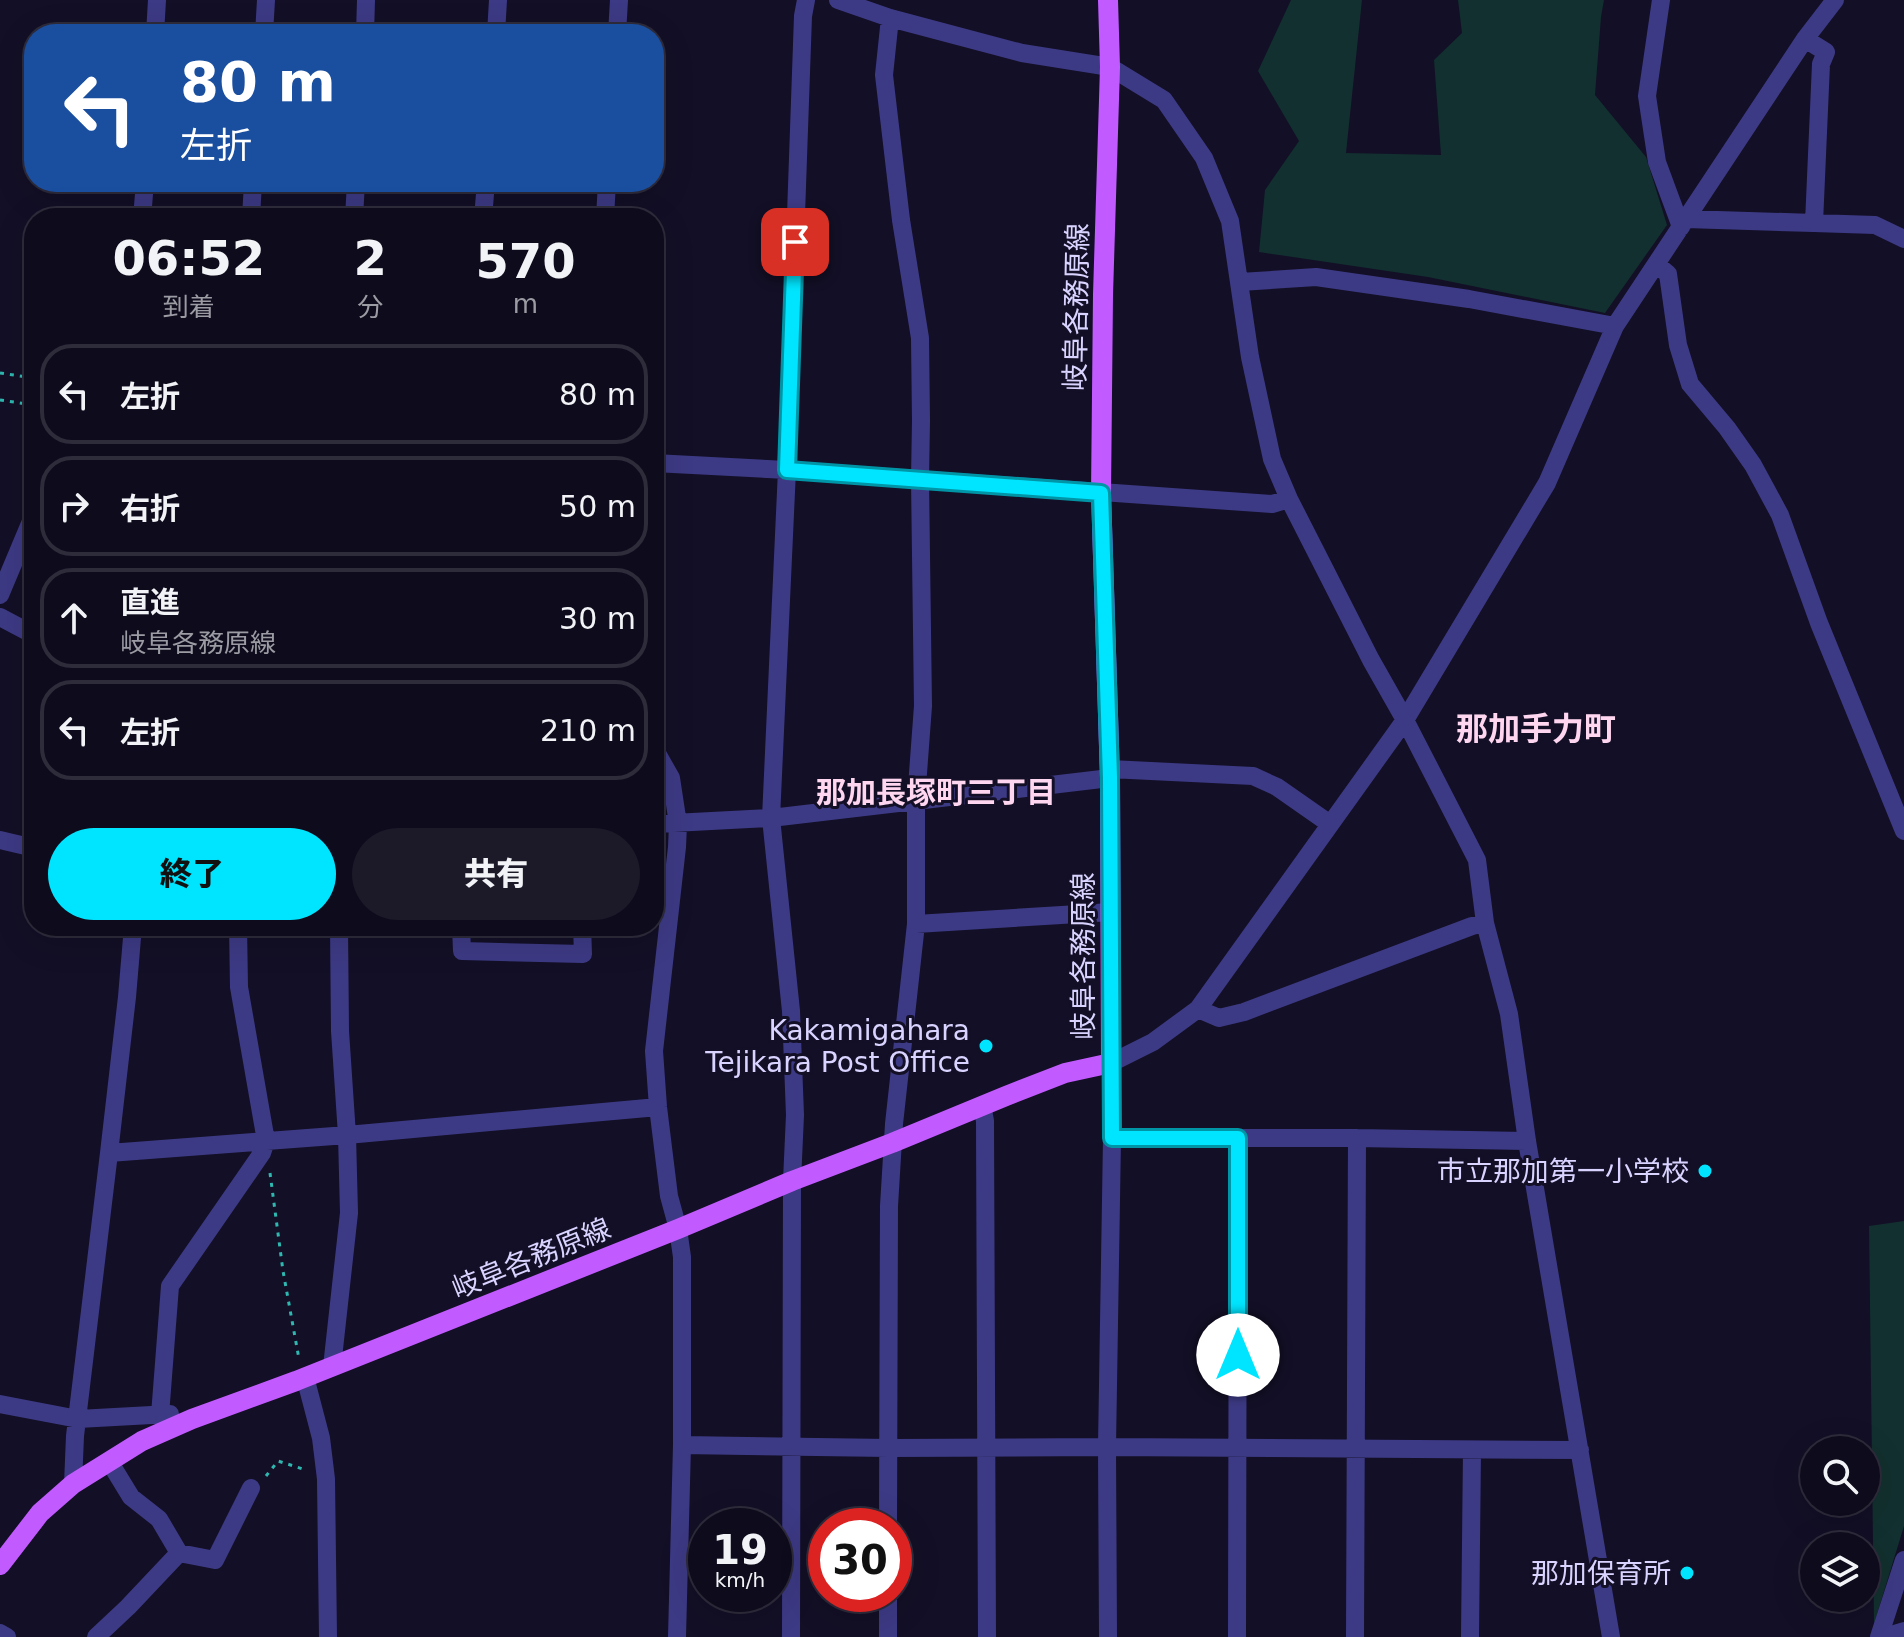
<!DOCTYPE html>
<html lang="ja">
<head>
<meta charset="utf-8">
<style>
	:root { --surface:#0e0b1c; --page:#1c1929; --text:#f1f3f6; --muted:#9b9ba3; --line:#2e2b3b; --accent:#00e5ff }
	body { margin:0; font-family:"DejaVu Sans","Noto Sans JP",sans-serif; background:var(--page); color:var(--text); height:100vh; display:flex; flex-direction:column; font-size:30px; white-space:nowrap }
	* { box-sizing:border-box; margin:0 }
	p { font-size:26px; color:var(--muted) }
	.icon { flex:none; width:44px; height:44px; fill:none; stroke:currentColor; stroke-width:2; stroke-linecap:round; stroke-linejoin:round }
	.map { position:relative; flex:1; overflow:hidden }
	.sheet { position:absolute; left:24px; top:208px; width:640px; height:728px; display:flex; flex-direction:column; background:var(--surface); border-radius:32px; box-shadow:0 8px 32px #0002,0 0 0 2px var(--line) }
	.sheet>* { flex:none }
	.guide { position:absolute; left:24px; top:24px; width:640px; height:168px; border-radius:32px; box-shadow:0 8px 32px #0002,0 0 0 2px var(--line); background:#1a4fa0; color:#fff; overflow:hidden }
	.controls { position:absolute; left:1800px; top:1436px; display:grid; gap:16px }
	.controls a { display:grid; place-items:center; width:80px; height:80px; border-radius:50%; background:var(--surface); box-shadow:0 8px 32px #0002,0 0 0 2px var(--line); font-size:40px }
	.speed { position:absolute; left:688px; top:1508px; display:flex; gap:16px; font-size:40px; font-weight:700; text-align:center }
	.speed>* { display:grid; place-content:center; width:104px; height:104px; border-radius:50%; background:var(--surface); box-shadow:0 8px 32px #0002,0 0 0 2px var(--line); line-height:1 }
	.speed small { font-size:20px; font-weight:400 }
	.speed .limit { border:12px solid #d22; background:#fff; color:#111 }
	.pin { position:absolute; display:grid; place-items:center; width:68px; height:68px; color:#fff; margin:-34px; border-radius:16px; box-shadow:0 4px 12px #0006 }
	.me { position:absolute; width:88px; margin:-44px; rotate:0deg; stroke-linejoin:round; filter:drop-shadow(0 0 6px #0008) }
	.turn { display:flex; align-items:center; gap:28px; height:168px; padding:0 24px; font-size:36px }
	.turn .icon { width:104px; height:104px; stroke-width:2.5 }
	.turn b { display:block; font-size:56px; line-height:68px }
	.eta { display:flex; justify-content:space-evenly; align-items:center; height:136px; text-align:center }
	.eta b { font-size:48px; font-weight:800; line-height:56px }
	.cta { display:flex; gap:16px; margin-top:auto; padding:16px 24px }
	.cta a { flex:1; height:92px; border-radius:48px; background:var(--accent); color:#111; font-size:32px; font-weight:800; line-height:92px; text-align:center }
	.cta a+a { background:var(--page); color:var(--text) }
	ul { padding:0; list-style:none }
	li { display:flex; align-items:center; gap:24px; height:100px; margin:0 16px 12px; padding:0 8px; border:4px solid var(--line); border-radius:32px }
	li div { flex:1 }
	li b { display:block; font-size:30px }
	li em { font-style:normal }
	.map>svg:first-child { display:block }
	.green { fill:#12302f }
	.lines { fill:none; stroke-linecap:round; stroke-linejoin:round }
	.path { stroke:#2fb8b0; stroke-width:3; stroke-dasharray:4 6; stroke-linecap:butt }
	.minor { stroke:#3d3a85; stroke-width:18 }
	.major { stroke:#c25bff; stroke-width:20 }
	.route-casing { stroke:#0095a6; stroke-width:20 }
	.route { stroke:#00e5ff; stroke-width:14 }
	.poi-dot { fill:#00e5ff; stroke:#130f26; stroke-width:3 }
	.labels { text-anchor:middle; stroke-width:6; stroke-linejoin:round; paint-order:stroke }
	.street-label { font-size:28px; fill:#d9d4ff; stroke:#130f26 }
	.poi-label { font-size:28px; fill:#d9d4ff; stroke:#130f26; text-anchor:end }
	.neighbourhood-label { font-size:30px; font-weight:bold; fill:#ffd6f0; stroke:#130f26 }
	.quarter-label { font-size:32px; font-weight:bold; fill:#ffd6f0; stroke:#130f26 }
</style>
</head>
<body>
<div class="map">
<svg width="1904" height="1637" viewBox="0 0 1904 1637">
	<rect width="100%" height="100%" fill="#130f26"/>
	<path class="green" d="M1291 0H1362L1346 153 1441 155 1434 60 1462 33 1458 0H1604L1601 17 1595 95 1646 157 1667 225 1605 313 1428 277 1259 252 1265 190 1299 141 1258 71Z
		M1904 1221V1526L1874 1624 1869 1226Z"/>
	<g class="lines">
		<path class="path" d="M0 373 34 378
			M0 400 34 405
			M270 1173 283 1271 299 1359
			M266 1476 278 1461 306 1470"/>
		<path class="minor" d="M838 0 890 18 1022 53 1110 67 1164 100 1204 158 1230 221 1250 357 1272 459 1289 499 1371 660 1405 720 1477 860 1485 923 1509 1014 1527 1141 1611 1637
			M1661 0 1647 96 1657 162 1681 227
			M155 34 157 0
			M264 34 266 0
			M365 34 366 0
			M496 34 498 0
			M617 34 619 0
			M1805 39 1826 52 1821 64 1814 223 1875 225 1904 239
			M142 218 145 182
			M251 218 253 182
			M354 218 356 182
			M483 218 486 182
			M605 218 607 182
			M1686 219 1814 223
			M1656 264 1668 274 1678 345 1690 384 1727 428 1753 465 1780 515 1819 623 1904 831
			M1240 282 1316 277 1469 299 1615 326
			M654 463 787 470 1272 504 1289 499
			M0 595 34 514
			M0 617 34 635
			M654 748 671 778 678 824 677 847 654 1051 658 1107 669 1196 678 1229 682 1257V1445L677 1637
			M1110 769 1253 776 1277 787 1330 824
			M654 824 771 818 1110 778
			M0 840 34 848
			M916 924 1111 912
			M461 926 462 951 583 954 582 926
			M1198 1009 1219 1018 1244 1012 1472 926 1485 923
			M982 1105 985 1121 987 1637
			M1112 1138H1357L1527 1141
			M109 1153 347 1135 658 1107
			M332 1367 349 1213 347 1135 340 1031 339 926
			M305 1377 321 1438 326 1479 328 1637
			M0 1404 78 1419 170 1414
			M160 1415 170 1286 262 1153 266 1141 239 987 238 926
			M682 1445 889 1448 1107 1447 1580 1450
			M109 1461 131 1497 159 1519 179 1553 215 1560 251 1488
			M73 1484 75 1436 109 1153 127 997 133 926
			M888 1526 889 1206 894 1124 916 924V800L923 706 920 479 921 421 920 338 901 220 884 75 890 18
			M0 1633 7 1637
			M96 1637 128 1607 179 1553
			M791 1637 792 1181 795 1115 791 1011 771 818 787 470 803 16 806 0
			M888 1637V1594
			M1108 1637 1107 1447 1112 1138 1111 1063 1153 1042 1198 1009 1405 720 1547 483 1615 326 1805 39 1835 0
			M1237 1637 1238 1138
			M1355 1637 1357 1138
			M1470 1637 1472 1450
			M1879 1637 1904 1560
			M1884 1637 1904 1631"/>
		<path class="major" d="M0 1565 40 1513 73 1484 142 1441 192 1419 296 1381 678 1229 792 1181 892 1143 1006 1096 1065 1073 1111 1063 1110 778 1101 493 1103 295 1110 67 1108 0"/>
	</g>
	<g class="lines">
		<g class="route-casing">
			<path id="route" d="M795 242 787 470 1101 493 1110 778 1112 1138H1238V1355"/>
		</g>
		<use href="#route" class="route"/>
	</g>
	<g class="poi-dot">
		<circle cx="986" cy="1046" r="8"/>
		<circle cx="1705" cy="1171" r="8"/>
		<circle cx="1687" cy="1573" r="8"/>
	</g>
	<g class="labels">
		<g class="street-label">
			<text transform="translate(1076 307) rotate(-89)" y="10">岐阜各務原線</text>
			<text transform="translate(1083 956) rotate(-90)" y="10">岐阜各務原線</text>
			<text transform="translate(531 1258) rotate(-22)" y="10">岐阜各務原線</text>
		</g>
		<g class="poi-label">
			<text x="970" y="1040">Kakamigahara<tspan x="970" dy="32">Tejikara Post Office</tspan></text>
			<text x="1689" y="1181">市立那加第一小学校</text>
			<text x="1671" y="1583">那加保育所</text>
		</g>
		<g class="neighbourhood-label">
			<text x="936" y="803">那加長塚町三丁目</text>
		</g>
		<g class="quarter-label">
			<text x="1536" y="740">那加手力町</text>
		</g>
	</g>
</svg>
<div class="controls">
<a><svg class="icon" aria-label="search" viewBox="0 0 24 24"><circle cx="10" cy="10" r="6"/><path d="M15 15l6 6"/></svg></a>
<a><svg class="icon" aria-label="layers" viewBox="0 0 24 24"><path d="M12 4l9 5-9 5-9-5zM3 14l9 5 9-5"/></svg></a>
</div>
<div class="speed"><div>19<small>km/h</small></div><div class="limit">30</div></div>
<div class="pin" style="left:795px;top:242px;background:#d93025"><svg class="icon" aria-label="arrive" viewBox="0 0 24 24"><path d="M6 21V4h12l-3 4 3 4H6"/></svg></div>
<svg class="me" style="left:1238px;top:1355px" viewBox="-20 -20 40 40"><circle r="19" fill="#fff"/><path d="M0-13L10 11 0 6-10 11z" fill="#00e5ff"/></svg>
<div class="guide">
<div class="turn"><svg class="icon" aria-label="left" viewBox="0 0 24 24"><path d="M17 20v-9H6M10 6l-5 5 5 5"/></svg><div><b>80 m</b>左折</div></div>
</div>
<section class="sheet">
<div class="eta">
<div><b>06:52</b><p>到着</p></div>
<div><b>2</b><p>分</p></div>
<div><b>570</b><p>m</p></div>
</div>
<ul>
<li><svg class="icon" aria-label="left" viewBox="0 0 24 24"><path d="M17 20v-9H6M10 6l-5 5 5 5"/></svg><div><b>左折</b></div><em>80 m</em></li>
<li><svg class="icon" aria-label="right" viewBox="0 0 24 24"><path d="M7 20v-9h11M14 6l5 5-5 5"/></svg><div><b>右折</b></div><em>50 m</em></li>
<li><svg class="icon" aria-label="ahead" viewBox="0 0 24 24"><path d="M12 20V5M6 11l6-6 6 6"/></svg><div><b>直進</b><p>岐阜各務原線</p></div><em>30 m</em></li>
<li><svg class="icon" aria-label="left" viewBox="0 0 24 24"><path d="M17 20v-9H6M10 6l-5 5 5 5"/></svg><div><b>左折</b></div><em>210 m</em></li>
</ul>
<div class="cta"><a>終了</a><a>共有</a></div>
</section>
</div>
</body>
</html>
